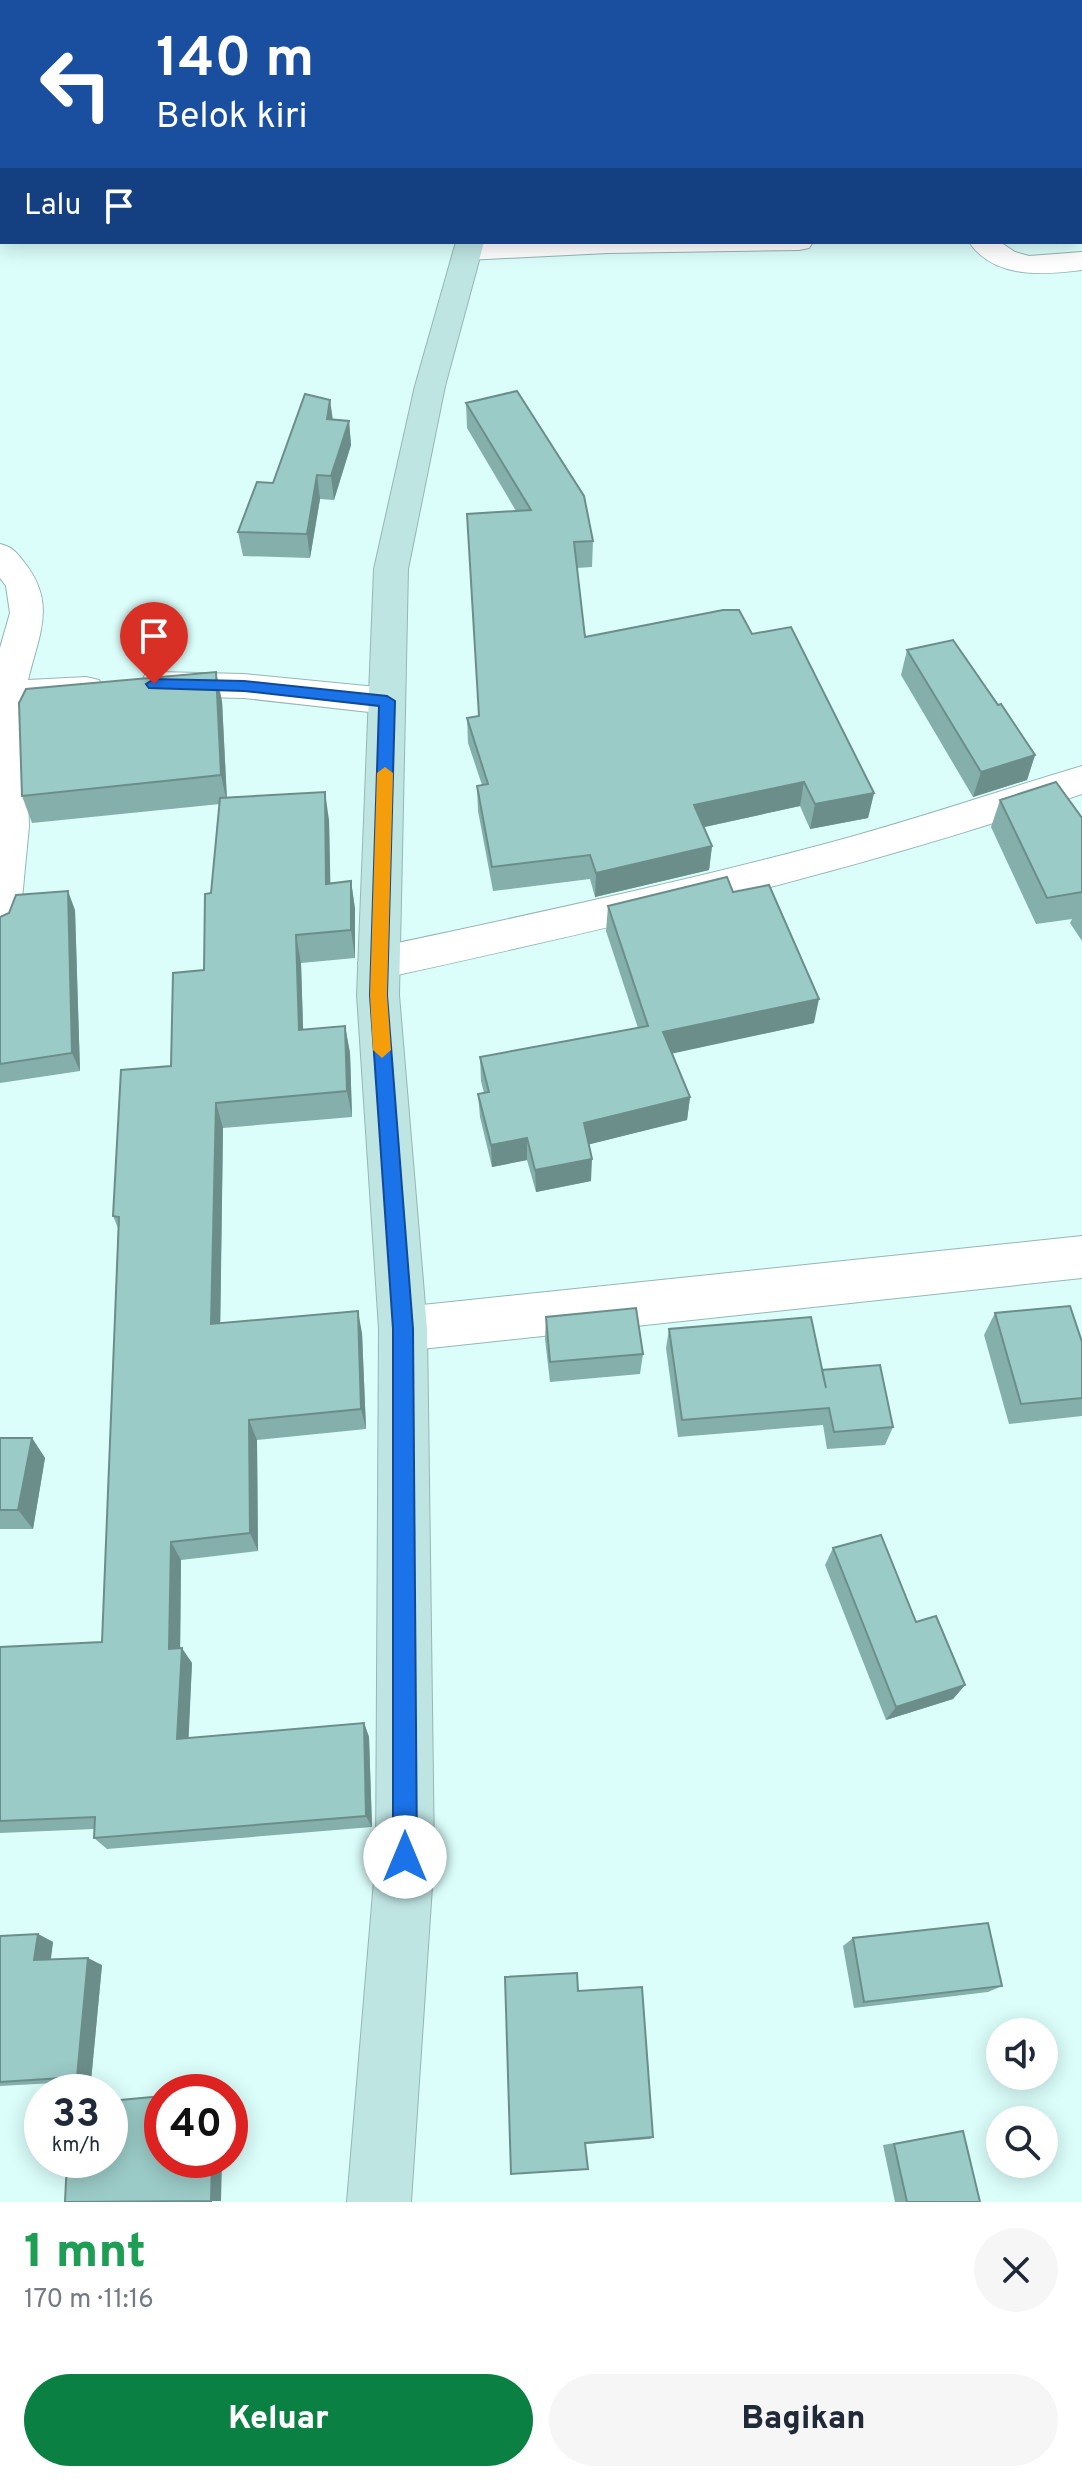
<!DOCTYPE html>
<html lang="id">
<head>
<meta charset="utf-8">
<style>
	:root { --surface:#fff; --page:#f6f6f7; --text:#1f2937; --muted:#747a83; --accent:#0b8043 }
	body { margin:0; font-family:Overpass,sans-serif; background:var(--page); color:var(--text); height:100vh; display:flex; flex-direction:column; font-size:30px; white-space:nowrap }
	* { box-sizing:border-box; margin:0 }
	p { font-size:26px; color:var(--muted) }
	.icon { flex:none; width:44px; height:44px; fill:none; stroke:currentColor; stroke-width:2; stroke-linecap:round; stroke-linejoin:round }
	.map { position:relative; height:2202px; overflow:hidden }
	.drawer { display:flex; flex-direction:column; background:var(--surface); flex:1 }
	.drawer>* { flex:none }
	.top-card { position:absolute; left:0px; top:0px; width:1082px; height:244px; box-shadow:0 4px 20px #0003; background:#1a4fa0; color:#fff; overflow:hidden }
	.tools { position:absolute; left:986px; top:2018px; display:grid; gap:16px }
	.tools a { display:grid; place-items:center; width:72px; height:72px; border-radius:50%; background:var(--surface); box-shadow:0 4px 20px #0003; font-size:40px }
	.speed { position:absolute; left:24px; top:2074px; display:flex; gap:16px; font-size:40px; font-weight:700; text-align:center }
	.speed>* { display:grid; place-content:center; width:104px; height:104px; border-radius:50%; background:var(--surface); box-shadow:0 4px 20px #0003; line-height:1 }
	.speed small { font-size:20px; font-weight:400 }
	.speed .limit { border:12px solid #d22; background:#fff; color:#111 }
	.pin { position:absolute; display:grid; place-items:center; width:68px; height:68px; color:#fff; margin:-82px -34px; border-radius:50% 50% 50% 0; rotate:-45deg; box-shadow:0 0 8px #0007 }
	.pin .icon { rotate:45deg }
	.me { position:absolute; width:88px; margin:-44px; rotate:0deg; stroke-linejoin:round; filter:drop-shadow(0 0 6px #0008) }
	.turn { display:flex; align-items:center; gap:28px; height:168px; padding:0 24px; font-size:36px }
	.turn .icon { width:104px; height:104px; stroke-width:2.5 }
	.turn b { display:block; font-size:56px; line-height:68px }
	.then { display:flex; align-items:center; height:76px; padding:0 24px; background:#0003; gap:16px; font-size:30px }
	.round { display:grid; place-items:center; flex:none; width:84px; height:84px; border-radius:42px; background:var(--page) }
	.summary { display:flex; align-items:center; justify-content:space-between; height:136px; padding:0 24px }
	h1 { font-size:48px; font-weight:800; line-height:60px; color:#1e9e55 }
	.primary-button { display:flex; gap:16px; margin-top:auto; padding:16px 24px }
	.primary-button a { flex:1; height:92px; border-radius:48px; background:var(--accent); color:#fff; font-size:32px; font-weight:800; line-height:92px; text-align:center }
	.primary-button a+a { background:var(--page); color:var(--text) }
	.map>svg:first-child { display:block }
	.lines { fill:none; stroke-linecap:round; stroke-linejoin:round }
	.street-casing { stroke:#95b6b4; stroke-width:2 }
	.secondary-casing { stroke:#95b6b4; stroke-width:2 }
	.street { fill:#fff; fill-rule:evenodd }
	.secondary { fill:#bfe5e3; fill-rule:evenodd }
	.wall { fill:#85afab }
	.shaded-wall { fill:#6c8e8b }
	.building { fill:#9bcbc7; stroke:#6c8e8b; stroke-width:2 }
	.route { fill:#1a73e8; stroke:#114b97; stroke-width:2 }
	.slow { fill:#f59e0b }
</style>
</head>
<body>
<div class="map">
<svg width="1082" height="2202" viewBox="0 0 1082 2202">
	<rect width="100%" height="100%" fill="#dbfefb"/>
	<g class="lines">
		<g class="street-casing">
			<path id="street" d="M497 242H813L809 248 799 250 608 253 467 260 457 258 453 252 457 246Z
				M969 242H1000L1015 252 1029 256 1082 252V270C1043 275 994 279 969 242Z
				M0 544C13 547 16 552 24 562 57 603 39 634 28 680L86 677 99 680 104 689 99 698 25 705 29 826 20 920 14 931 0 936V648L10 613 6 586 0 578Z
				M158 672 244 674 387 688 400 692 405 701 400 710 387 714 244 698 158 696 145 693 140 684 145 675Z
				M1082 766V794C852 873 616 927 379 979L364 974 358 963 364 952 379 947C527 915 675 884 821 845 909 822 995 792 1082 766Z
				M1082 1236V1278L403 1351 386 1344 379 1329 386 1314 403 1307Z"/>
		</g>
		<g class="secondary-casing">
			<path id="secondary" d="M511 0H535V2H511Z
				M456 242H484L445 386 408 569 399 995 427 1329 434 1857 411 2202H347L376 1857 379 1329 357 995 374 569 415 386Z"/>
		</g>
		<use href="#street" class="street"/>
		<use href="#secondary" class="secondary"/>
	</g>
	<path class="wall" d="M330 400 333 420 349 421 351 445 334 500 320 499 310 558 243 556 238 532Z
		M466 403 593 541 592 567 577 568 585 637 752 634 874 793 868 818 810 829 800 806 704 827 712 846 709 870 595 897 590 879 493 891 478 811 477 786 482 785 468 743 467 718 478 716 516 511 467 428Z
		M907 650 998 705 1035 755 1027 780 973 797 901 675Z
		M222 701 227 798 329 820 330 883 351 881 355 909V958L301 963 303 1030 345 1026 350 1053 352 1117 223 1128 220 1323 362 1333 366 1429 257 1440 258 1551 181 1560 180 1648 192 1663 188 1738 364 1723 369 1737 372 1827 107 1849 94 1838V1829L0 1833V1647L102 1642 118 1228 113 1216 171 1066 204 970 220 804 32 823 22 796Z
		M1000 800 1082 818V941L1070 923 1072 919 1036 924 991 827Z
		M733 892 814 1023 672 1053 690 1097 687 1120 589 1144 591 1181 536 1192 527 1160 492 1167 480 1117 478 1094 484 1093 481 1081 480 1057 638 1028 606 931 608 906Z
		M75 910 80 1071 0 1083V917Z
		M995 1313 1082 1342V1416L1009 1424 984 1335Z
		M546 1317 643 1354 640 1374 550 1382 545 1339Z
		M669 1329 822 1371 893 1427 885 1445 827 1449 823 1425 678 1437 666 1348Z
		M0 1438H32L45 1458 33 1529H0Z
		M833 1548 916 1622 965 1685 953 1699 886 1720 825 1565Z
		M38 1934 53 1942 50 1960 102 1965 91 2081 0 2086V1936Z
		M853 1938 1002 1986 988 1992 854 2008 843 1946Z
		M578 1991 653 2137 650 2139 586 2144V2169Z
		M963 2131 980 2202H895L883 2145Z"/>
	<path class="shaded-wall" d="M330 400 333 424 327 419Z
		M349 421 351 445 334 500 331 476Z
		M317 475 320 499 310 558 307 534Z
		M216 672 222 701 227 803 221 775Z
		M1035 755 1027 780 973 797 981 772Z
		M804 782 800 806 691 830 694 805Z
		M325 792 329 820 331 911 326 884Z
		M874 793 868 818 810 829 815 804Z
		M712 846 709 870 595 897 596 873Z
		M351 881 355 909V958L351 930Z
		M68 891 75 910 80 1071 72 1053Z
		M296 935 301 963 304 1057 299 1030Z
		M819 999 814 1023 661 1056 663 1032Z
		M345 1026 350 1053 352 1117 347 1091Z
		M690 1097 687 1120 583 1146 584 1123Z
		M216 1103 223 1128 220 1346 211 1324Z
		M527 1138V1160L492 1167 491 1145Z
		M592 1159 591 1181 536 1192 535 1170Z
		M358 1311 362 1333 366 1429 361 1409Z
		M249 1420 257 1440 258 1551 250 1533Z
		M32 1438 45 1458 33 1529 18 1510Z
		M171 1542 181 1560 180 1664 169 1649Z
		M182 1648 192 1663 188 1752 177 1739Z
		M965 1685 953 1699 886 1720 896 1707Z
		M364 1723 369 1737 372 1827 366 1816Z
		M38 1934 53 1942 50 1967 34 1960Z
		M88 1958 102 1965 91 2081 77 2077Z
		M212 2160H222L221 2201H211Z"/>
	<path class="building" d="M517 391 584 496 593 541 574 542 585 637 723 610H739L752 634 791 627 874 793 815 804 804 782 694 805 712 846 596 873 590 855 492 867 477 786 488 784 467 718 479 716 467 514 531 510 466 403Z
		M305 394 330 400 327 419 349 421 331 476 317 475 307 534 238 532 257 482 273 483Z
		M953 640 998 705 1001 704 1035 755 981 772 907 650Z
		M216 672 221 775 22 796 19 703 26 689Z
		M1056 782 1082 818V892L1047 898 1000 800Z
		M325 792 326 884 351 881V930L296 935 299 1030 345 1026 347 1091 216 1103 211 1324 358 1311 361 1409 249 1420 250 1533 171 1542 169 1649 182 1648 177 1739 364 1723 366 1816 94 1838 95 1817 0 1821V1647L102 1642 119 1217 113 1216 121 1070 171 1066 173 973 204 970 205 894 211 893 220 798Z
		M727 877 733 892 769 885 819 999 663 1032 690 1097 584 1123 592 1159 535 1170 527 1138 491 1145 478 1094 489 1092 480 1057 648 1026 608 906Z
		M68 891 72 1053 0 1064V917L9 913 16 895Z
		M1070 1306 1082 1342V1398L1021 1404 995 1313Z
		M636 1308 643 1354 550 1362 546 1317Z
		M811 1317 826 1388 822 1370 880 1365 893 1427 834 1432 829 1408 682 1420 669 1329Z
		M0 1438H32L18 1510H0Z
		M881 1535 916 1622 936 1616 965 1685 896 1707 833 1548Z
		M988 1923 1002 1986 864 2002 853 1938Z
		M38 1934 34 1960 88 1958 77 2077 0 2082V1936Z
		M577 1973 578 1991 642 1987 653 2137 585 2143 588 2169 511 2174 505 1977Z
		M162 2096V2160H212L211 2201 65 2202 67 2160H110V2101Z
		M963 2131 980 2202H907L894 2144Z"/>
	<path class="route" d="M154 679 244 681 387 696 395 701 387 995 413 1329 417 1857 413 1865 405 1869 396 1865 393 1857V1329L370 995 379 706 244 691 149 688 146 684Z"/>
	<path class="slow" d="M385 767 393 773 387 995 391 1050 382 1058 373 1050 370 995 377 773Z"/>
</svg>
<div class="tools">
<a><svg class="icon" aria-label="sound" viewBox="0 0 24 24"><path d="M4 9h4l5-4v14l-5-4H4zM17 9q2 3 0 6"/></svg></a>
<a><svg class="icon" aria-label="search" viewBox="0 0 24 24"><circle cx="10" cy="10" r="6"/><path d="M15 15l6 6"/></svg></a>
</div>
<div class="speed"><div>33<small>km/h</small></div><div class="limit">40</div></div>
<div class="pin" style="left:154px;top:684px;background:#d93025"><svg class="icon" aria-label="arrive" viewBox="0 0 24 24"><path d="M6 21V4h12l-3 4 3 4H6"/></svg></div>
<svg class="me" style="left:405px;top:1857px" viewBox="-20 -20 40 40"><circle r="19" fill="#fff"/><path d="M0-13L10 11 0 6-10 11z" fill="#1a73e8"/></svg>
<div class="top-card">
<div class="turn"><svg class="icon" aria-label="left" viewBox="0 0 24 24"><path d="M17 20v-9H6M10 6l-5 5 5 5"/></svg><div><b>140 m</b>Belok kiri</div></div>
<div class="then">Lalu<svg class="icon" aria-label="arrive" viewBox="0 0 24 24"><path d="M6 21V4h12l-3 4 3 4H6"/></svg></div>
</div>
</div>
<section class="drawer">
<div class="summary"><div><h1>1 mnt</h1><p>170 m · 11:16</p></div><a class="round"><svg class="icon" aria-label="close" viewBox="0 0 24 24"><path d="M6 6l12 12M18 6L6 18"/></svg></a></div>
<div class="primary-button"><a>Keluar</a><a>Bagikan</a></div>
</section>
</body>
</html>
